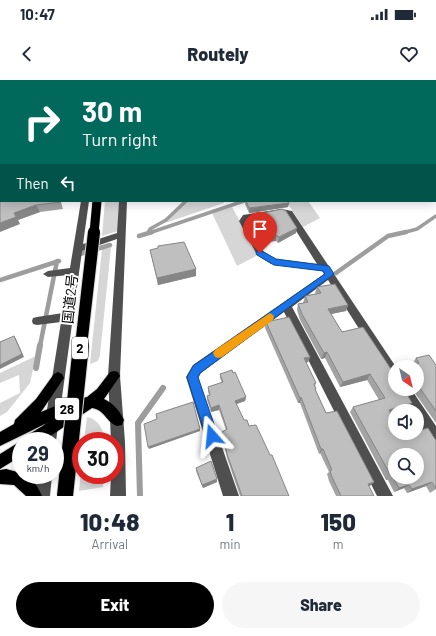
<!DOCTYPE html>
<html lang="en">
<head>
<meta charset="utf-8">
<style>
	:root { --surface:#fff; --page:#f6f6f7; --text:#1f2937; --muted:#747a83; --accent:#000 }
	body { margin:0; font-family:Barlow,"Noto Sans JP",sans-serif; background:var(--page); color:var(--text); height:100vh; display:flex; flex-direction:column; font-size:15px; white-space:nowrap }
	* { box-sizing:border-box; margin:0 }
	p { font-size:13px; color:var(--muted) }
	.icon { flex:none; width:22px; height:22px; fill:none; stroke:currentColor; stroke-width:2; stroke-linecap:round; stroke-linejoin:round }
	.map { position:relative; height:416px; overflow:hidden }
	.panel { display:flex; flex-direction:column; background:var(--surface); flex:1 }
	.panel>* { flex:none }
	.top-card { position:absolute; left:0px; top:0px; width:436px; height:122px; box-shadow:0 2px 10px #0003; background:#00695c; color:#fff; overflow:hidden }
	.needle { width:26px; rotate:145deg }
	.buttons { position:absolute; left:388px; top:280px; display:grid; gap:8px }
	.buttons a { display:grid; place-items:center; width:36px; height:36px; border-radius:50%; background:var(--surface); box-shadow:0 2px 10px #0003; font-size:20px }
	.speed { position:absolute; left:12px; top:352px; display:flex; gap:8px; font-size:20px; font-weight:700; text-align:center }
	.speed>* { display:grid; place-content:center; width:52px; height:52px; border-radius:50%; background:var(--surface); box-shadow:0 2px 10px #0003; line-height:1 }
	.speed small { font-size:10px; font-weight:400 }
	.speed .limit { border:6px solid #d22; background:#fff; color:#111 }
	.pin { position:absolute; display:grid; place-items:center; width:34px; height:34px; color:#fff; margin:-41px -17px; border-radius:50% 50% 50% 0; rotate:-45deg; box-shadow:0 0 4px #0007 }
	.pin .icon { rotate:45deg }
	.me { position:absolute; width:44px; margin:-22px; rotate:342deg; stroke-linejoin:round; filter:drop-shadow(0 0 3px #0008) }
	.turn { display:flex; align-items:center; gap:14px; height:84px; padding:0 16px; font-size:18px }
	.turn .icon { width:52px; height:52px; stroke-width:2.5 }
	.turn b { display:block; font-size:28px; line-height:34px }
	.then { display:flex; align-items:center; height:38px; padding:0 16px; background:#0003; gap:8px; font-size:15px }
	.eta { display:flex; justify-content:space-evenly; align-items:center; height:68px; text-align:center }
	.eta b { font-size:24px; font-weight:800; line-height:28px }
	.button { display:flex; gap:8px; margin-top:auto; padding:8px 16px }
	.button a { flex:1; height:46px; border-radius:24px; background:var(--accent); color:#fff; font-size:16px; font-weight:800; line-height:46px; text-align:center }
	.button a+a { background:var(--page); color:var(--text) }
	.status { display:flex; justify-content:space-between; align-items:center; height:28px; padding:0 20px; background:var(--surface); direction:ltr }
	.status svg { height:11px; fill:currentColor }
	header { display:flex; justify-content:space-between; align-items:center; height:52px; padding:0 16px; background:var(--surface); font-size:18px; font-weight:800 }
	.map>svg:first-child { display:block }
	.green { fill:#d6d6d6 }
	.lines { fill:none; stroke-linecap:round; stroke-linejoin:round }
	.stream-far3 { stroke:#9d9d9d; stroke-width:2.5 }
	.stream-far2 { stroke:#9d9d9d; stroke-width:3.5 }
	.stream-far1 { stroke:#9d9d9d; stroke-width:4.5 }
	.stream { stroke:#9d9d9d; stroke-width:6 }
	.major-casing { stroke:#dbdbdb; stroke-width:2 }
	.highway-casing { stroke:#dbdbdb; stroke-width:2 }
	.minor { fill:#4f4f4f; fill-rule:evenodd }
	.major { fill:#000; fill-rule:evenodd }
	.highway { fill:#000; fill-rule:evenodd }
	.highway-bridge-far2-casing { stroke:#dbdbdb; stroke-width:10; stroke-linecap:butt }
	.highway-bridge-far1-casing { stroke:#dbdbdb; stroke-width:14; stroke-linecap:butt }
	.highway-bridge-casing { stroke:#dbdbdb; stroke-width:18; stroke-linecap:butt }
	.highway-bridge-far2 { stroke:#000; stroke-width:9 }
	.highway-bridge-far1 { stroke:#000; stroke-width:12 }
	.highway-bridge { stroke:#000; stroke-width:16 }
	.wall { fill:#a4a4a4 }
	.shaded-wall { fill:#868686 }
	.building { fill:#bfbfbf; stroke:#868686; fill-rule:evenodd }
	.route { fill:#1a73e8; stroke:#114b97 }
	.slow { fill:#f59e0b }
	.labels { text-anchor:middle; stroke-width:4; stroke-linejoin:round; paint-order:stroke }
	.shield { fill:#fff; stroke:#4c4c4c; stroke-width:1 }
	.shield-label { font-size:13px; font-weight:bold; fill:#000 }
	.street-label { font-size:14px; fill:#000; stroke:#fff }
</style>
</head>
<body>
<div class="status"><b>10:47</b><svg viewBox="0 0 49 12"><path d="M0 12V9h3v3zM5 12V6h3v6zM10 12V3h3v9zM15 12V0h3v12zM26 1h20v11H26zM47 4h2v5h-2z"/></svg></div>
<header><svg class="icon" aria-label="back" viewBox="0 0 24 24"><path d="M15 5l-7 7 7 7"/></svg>Routely<svg class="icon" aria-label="heart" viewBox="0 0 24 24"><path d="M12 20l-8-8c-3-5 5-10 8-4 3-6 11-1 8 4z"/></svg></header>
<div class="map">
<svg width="436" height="416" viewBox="0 0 436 416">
	<rect width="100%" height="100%" fill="#fff"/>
	<path class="green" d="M105 121H119L118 151 102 156Z
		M188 121H223L224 123 165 143 164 142Z
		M286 121H308L320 138 303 147Z
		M232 127 258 175 237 186 212 133Z
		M111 167 100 275 98 281 90 284 102 169Z
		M36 276 30 303 7 332 0 336V323L20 313 19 295 0 303V293Z
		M87 337C98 339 104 349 104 361H84Z
		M81 392V395H103V407L79 411Z"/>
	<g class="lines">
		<path class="stream-far3" d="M421 0 424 1
			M233 1 236 0
			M257 1 259 0"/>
		<path class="stream-far2" d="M148 153 150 149 166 140 186 121
			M149 153 244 121
			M402 153 417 149 436 136"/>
		<path class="stream-far1" d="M148 153 149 152
			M139 156 152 152
			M80 174 110 165
			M336 193 388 156 406 152
			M0 200 59 181
			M40 266 57 181"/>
		<path class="stream" d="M36 288 40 265
			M140 416 138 343 163 308"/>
		<g class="major-casing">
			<path id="major" d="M114 291 118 292 120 296 104 319C113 323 120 331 124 340L122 345 117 346C106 342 105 330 92 328L43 361H24L26 356 49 342 0 366V352L14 344 15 340 36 319 54 294 58 292 62 294 64 298 41 332 65 322 87 317 97 309 110 292Z
				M21 361V376L0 389V374Z
				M6 389 21 393V395C32 395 38 407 42 416H26L14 405 0 404V390Z"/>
		</g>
		<g class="highway-casing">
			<path id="highway" d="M107 0H113V1H107Z"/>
		</g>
		<path class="minor" d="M125 0H129L130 1H124Z
			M81 121H89L83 164 117 153 119 121H127L120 296 125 362 126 416H110L111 395H115V361H111L108 296 117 159 82 171 56 361 55 363V361H42L61 242 37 245 33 244 32 241 33 238 37 237 63 233 69 195 48 197 43 194 48 191 70 188Z
			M281 129 292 131 396 287H395V300L391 299 328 200 292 227 393 416H377L284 232 201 293 198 298 239 416H223L186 297 193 285 324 194 322 191 271 184 257 175 239 141 243 135ZM281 133 286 135 317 184 276 179 263 171 247 141 249 139Z
			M398 309H411L436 346V365L431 363 417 340V331H411Z
			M38 395H52L50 416H34Z"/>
		<use href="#major" class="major"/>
		<use href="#highway" class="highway"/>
		<g class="highway-bridge-far2-casing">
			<path id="highway-bridge-far2" d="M94 153 97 121"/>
		</g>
		<g class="highway-bridge-far1-casing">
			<path id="highway-bridge-far1" d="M81 266 94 152"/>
		</g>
		<g class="highway-bridge-casing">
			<path id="highway-bridge" d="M65 416 81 265"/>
		</g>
		<use href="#highway-bridge-far2" class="highway-bridge-far2"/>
		<use href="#highway-bridge-far1" class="highway-bridge-far1"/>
		<use href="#highway-bridge" class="highway-bridge"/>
	</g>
	<path class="wall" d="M0 119 61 122 63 129 40 132 18 140 20 144Z
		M245 121H246L289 123 288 127 249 133 245 124Z
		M253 135 296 153 278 163 276 161 265 162 252 140Z
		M150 170 196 189V196L158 205Z
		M317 207 348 225 346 231 331 234 342 252 412 323 407 328 398 331H395V332L390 333 436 409 430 413 426 406 407 413 404 408 394 412 388 400H386L350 332 353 327 379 320 367 300 340 307 325 278 321 279 300 240 297 230 298 224 303 223 305 216 316 214 315 213Z
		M266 242 310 277 308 282 306 283 316 303 315 306 316 311 326 333 374 402 369 406 374 416H336L329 401 327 394 329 392 320 373 319 374 300 323H298L265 248Z
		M416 278 436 285V343L412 309H417V287L412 284Z
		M220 294 246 317 245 321 236 324 244 340 249 346 289 416H240L227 378 222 355V352L226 350 219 330 211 332 207 320V316L209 315 208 311V307L222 303 220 298Z
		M196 388 217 399V402L203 408 196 391Z"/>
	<path class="shaded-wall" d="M289 123 288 127 249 133V128Z
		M36 125 40 132 18 140 20 144 0 152V143L14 133Z
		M297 148 296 153 278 163 279 157Z
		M276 155V161L265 162V157Z
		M196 189V196L158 205 157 198Z
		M348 225 346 231 326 235 328 229Z
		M14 256 16 259 24 277 0 289V285Z
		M327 272 325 278 321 279 324 273Z
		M310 277 308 282 302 284 304 278Z
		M370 294 367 300 340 307 343 302Z
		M246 317 245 321 234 325 235 321Z
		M301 317 300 323H298L300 318Z
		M412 323 407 328 398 331H395V332L385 335 389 330Z
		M219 325V330L211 332V328Z
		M200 349V351L149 369 148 367Z
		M321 369H323L320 373 319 374Z
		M217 399V402L203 408 202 405Z
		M374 402 370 406 364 408 368 404Z
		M432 402 426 406 407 413 412 409Z
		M409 405 404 408 394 412 399 408Z"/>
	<path class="building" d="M0 119H1V121H60L61 122 36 125 14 133 16 137 0 143Z
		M246 121H288L289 123 249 128Z
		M282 129 286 131 297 148 279 157 276 155 265 157 253 135Z
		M184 162 196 189 157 198 150 170 158 168V166Z
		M335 204 348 225 328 229 342 252 363 247 395 295V309H404L412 323 389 330 395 341V353H402L403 355 408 353H417V351L428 348 435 359 436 360V409L432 402 412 409 409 405 399 408 392 396H391L353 327 385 318 370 294 343 302 327 272 324 273 302 234 298 224 308 222 305 216 321 213 317 207ZM395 375H417V397H395Z
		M289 237 310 277 304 278 316 303 314 304 316 309H315L326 333 337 331 374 402 368 404 374 416H341L332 397 330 391 332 390 323 369H321L301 317 300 318 266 242Z
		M14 256 22 274 0 285V262Z
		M429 275 436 285V331L417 304V287H402L419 283 416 278Z
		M232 290 233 293 235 292 246 317 235 321 244 340H247L249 346 256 345 270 375H272L289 416H242L227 374 222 352 227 349 219 325 211 328 207 316 210 315 208 307 223 302 220 294Z
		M193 322 200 349 148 367 144 344 157 339 156 334Z
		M211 381 217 399 202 405 196 388Z"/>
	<path class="route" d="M260 170 276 179 329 186 334 194 200 293 198 297 218 356 216 361 212 363 207 361 206 356 187 297 193 286 325 194 323 191 274 185 257 175 256 173 257 171Z"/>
	<path class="slow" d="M270 233 273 235 274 237 273 240 222 277 219 278 215 277 213 273 215 270Z"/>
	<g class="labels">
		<g class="shield">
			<rect x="72" y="257" width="16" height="22" rx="3"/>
			<rect x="55" y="318" width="24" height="22" rx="3"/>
		</g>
		<g class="shield-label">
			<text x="80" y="273">2</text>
			<text x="67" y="334">28</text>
		</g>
		<g class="street-label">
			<text transform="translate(70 219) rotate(-84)" y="5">国道2号</text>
		</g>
	</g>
</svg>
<div class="buttons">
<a><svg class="needle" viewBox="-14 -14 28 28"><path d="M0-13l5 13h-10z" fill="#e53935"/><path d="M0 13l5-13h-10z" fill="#747a83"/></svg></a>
<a><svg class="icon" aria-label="sound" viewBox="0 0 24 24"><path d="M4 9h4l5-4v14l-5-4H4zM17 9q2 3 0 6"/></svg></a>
<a><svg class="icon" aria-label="search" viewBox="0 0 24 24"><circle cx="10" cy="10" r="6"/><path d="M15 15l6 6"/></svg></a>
</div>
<div class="speed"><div>29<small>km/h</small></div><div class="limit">30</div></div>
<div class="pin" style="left:260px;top:173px;background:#d93025"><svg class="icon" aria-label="arrive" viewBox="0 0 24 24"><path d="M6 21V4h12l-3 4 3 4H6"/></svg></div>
<svg class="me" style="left:212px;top:356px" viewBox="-20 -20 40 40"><path d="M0-17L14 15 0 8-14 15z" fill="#1a73e8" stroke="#fff" stroke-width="4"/></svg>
<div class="top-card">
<div class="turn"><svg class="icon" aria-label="right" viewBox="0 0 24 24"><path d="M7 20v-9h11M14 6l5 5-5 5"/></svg><div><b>30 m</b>Turn right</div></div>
<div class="then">Then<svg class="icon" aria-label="left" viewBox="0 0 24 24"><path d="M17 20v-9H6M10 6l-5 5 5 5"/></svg></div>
</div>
</div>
<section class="panel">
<div class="eta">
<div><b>10:48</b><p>Arrival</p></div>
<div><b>1</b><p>min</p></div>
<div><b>150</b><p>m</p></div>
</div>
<div class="button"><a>Exit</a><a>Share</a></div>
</section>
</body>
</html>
